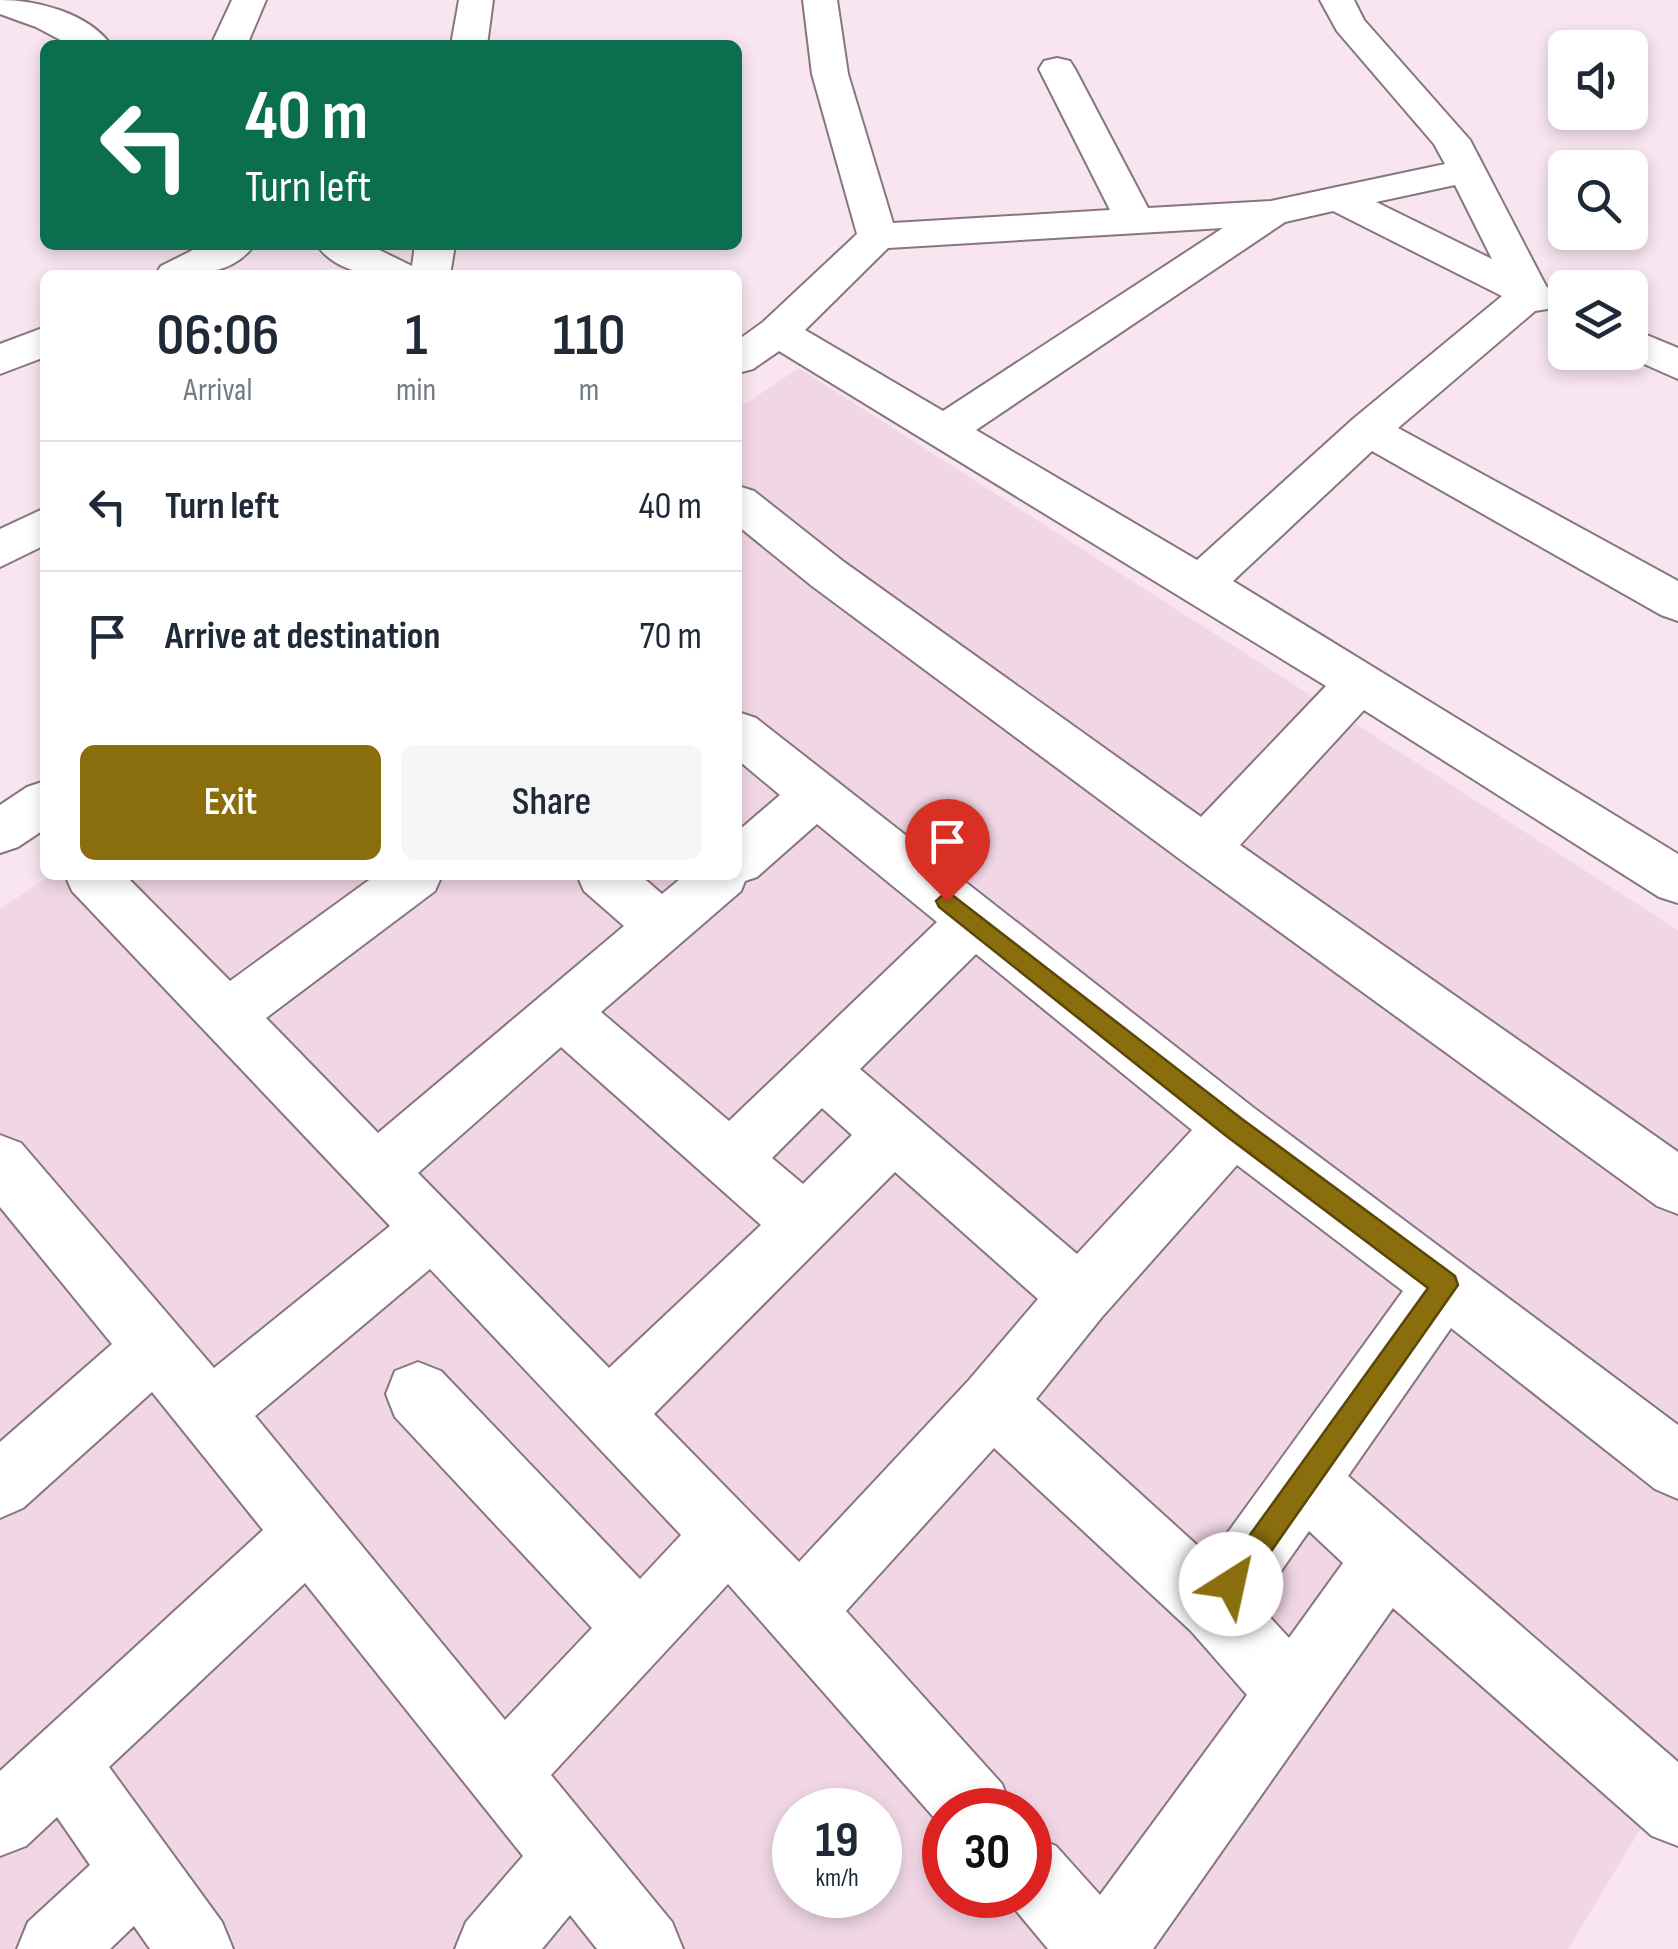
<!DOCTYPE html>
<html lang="en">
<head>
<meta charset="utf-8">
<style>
	:root { --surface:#fff; --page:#f6f6f7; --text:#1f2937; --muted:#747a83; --line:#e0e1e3; --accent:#8a6d0d }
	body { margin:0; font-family:"Sofia Sans Condensed",sans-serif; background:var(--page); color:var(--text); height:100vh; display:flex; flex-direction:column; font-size:38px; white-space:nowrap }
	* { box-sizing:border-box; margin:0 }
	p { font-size:32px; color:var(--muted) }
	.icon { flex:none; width:55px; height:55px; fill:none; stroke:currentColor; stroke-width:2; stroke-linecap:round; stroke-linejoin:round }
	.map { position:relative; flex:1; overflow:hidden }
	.sheet { position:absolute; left:40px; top:270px; width:702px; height:610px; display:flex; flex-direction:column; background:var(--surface); border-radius:15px; box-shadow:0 5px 15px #0003 }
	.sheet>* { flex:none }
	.hud { position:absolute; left:40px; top:40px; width:702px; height:210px; border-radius:15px; box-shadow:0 5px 15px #0003; background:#0b6e4f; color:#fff; overflow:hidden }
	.controls { position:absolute; left:1548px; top:30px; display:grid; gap:20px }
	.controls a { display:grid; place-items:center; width:100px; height:100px; border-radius:15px; background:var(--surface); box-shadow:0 5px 15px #0003; font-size:50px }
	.speed { position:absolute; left:772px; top:1788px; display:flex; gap:20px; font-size:50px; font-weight:700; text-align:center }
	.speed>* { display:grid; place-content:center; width:130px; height:130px; border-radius:50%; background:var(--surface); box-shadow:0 5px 15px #0003; line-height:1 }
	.speed small { font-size:25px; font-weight:400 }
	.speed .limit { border:15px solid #d22; background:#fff; color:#111 }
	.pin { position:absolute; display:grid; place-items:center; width:85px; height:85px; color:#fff; margin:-102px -42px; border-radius:50% 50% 50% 0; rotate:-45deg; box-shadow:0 0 10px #0007 }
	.pin .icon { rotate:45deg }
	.me { position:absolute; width:110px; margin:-55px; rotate:35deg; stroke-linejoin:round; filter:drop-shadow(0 0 8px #0008) }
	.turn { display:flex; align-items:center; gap:35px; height:210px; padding:0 40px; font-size:45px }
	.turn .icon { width:130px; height:130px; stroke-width:2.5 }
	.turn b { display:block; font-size:70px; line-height:85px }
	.eta { display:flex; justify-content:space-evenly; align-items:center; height:170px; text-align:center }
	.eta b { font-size:60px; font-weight:600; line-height:70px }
	.action { display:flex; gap:20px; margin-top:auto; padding:20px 40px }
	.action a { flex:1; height:115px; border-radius:15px; background:var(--accent); color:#fff; font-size:40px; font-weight:600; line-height:115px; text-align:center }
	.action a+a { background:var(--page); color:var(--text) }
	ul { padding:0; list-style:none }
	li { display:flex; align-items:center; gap:30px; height:130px; padding:0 40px; border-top:2px solid var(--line) }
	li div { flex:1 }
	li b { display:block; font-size:38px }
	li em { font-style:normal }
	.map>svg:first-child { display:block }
	.built { fill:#f1d7e6; fill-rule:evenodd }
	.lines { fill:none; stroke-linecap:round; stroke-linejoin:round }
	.minor-casing { stroke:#87767f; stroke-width:4 }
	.minor { fill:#fff; fill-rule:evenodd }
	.route { fill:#8a6d0d; stroke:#5a4708; stroke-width:2.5 }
</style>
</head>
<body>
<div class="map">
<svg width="1678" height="1949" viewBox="0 0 1678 1949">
	<rect width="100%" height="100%" fill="#f8e5f0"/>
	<path class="built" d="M799 368 1678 930V1767L1568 1949H0V909L51 875H738V409ZM795 1810H880V1895H795ZM945 1810H1030V1895H945Z"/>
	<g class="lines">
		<g class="minor-casing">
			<path id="minor" d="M0 0C37 0 88 13 111 45H70L36 27 0 14Z
				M232 0H266L247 45H211Z
				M459 0H493L487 45H451Z
				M803 0H837L848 74 893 223 1110 210 1039 69 1044 61 1057 58 1070 61 1075 69 1148 208 1271 201 1445 164 1434 144 1337 31 1320 0H1354L1364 20 1470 140 1546 286 1560 299 1554 308 1535 311 1398 428 1678 581V621L1661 615 1372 451 1233 581 1678 854V903L1659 897 1364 710 1240 845 1678 1152V1214L1657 1206 1185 863 812 586 738 526V486L754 491 844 562 1201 817 1326 686 779 351 753 369 738 373V340L763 322 857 234 812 74ZM1455 185 1492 259 1376 202ZM1333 211 1502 296 1353 419 1197 560 976 430 1285 222ZM1223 228 943 411 805 330 888 248Z
				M203 245H254C232 277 189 275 155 275L161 266Z
				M317 245H369L412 266 415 245H455L450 275C409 275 344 285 317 245Z
				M45 327V357L0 374V344Z
				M1630 328 1678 348V379L1617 352H1630Z
				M45 508V545L0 567V529Z
				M738 712 756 718 1254 1108 1678 1425V1499L1655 1489 1451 1328 1348 1476 1678 1762V1846L1652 1836 1393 1608 1153 1949H1048L1003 1895H1030V1835L1056 1846 1100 1895 1247 1695 1191 1631 994 1448 846 1611 1002 1784 1012 1810H945V1830L728 1584 551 1775 672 1922 683 1949H597L570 1915 542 1949H455L466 1922 523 1856 305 1583 109 1767 222 1922 233 1949H150L134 1926 110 1949H17L28 1922 90 1865 57 1817 26 1846 0 1856V1771L263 1530 152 1392 23 1508 0 1518V1442L112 1344 0 1207V1135L21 1143 214 1368 390 1226 72 891 65 875H125L230 981 376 875H442L435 891 266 1018 378 1133 624 926 584 891 577 875H640L662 894 685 875H738V831L780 795 738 760ZM817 824 937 922 729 1121 601 1012 741 891 745 881 757 877ZM976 954 1192 1130 1077 1254 860 1069ZM561 1047 761 1225 609 1368 418 1173ZM822 1108 852 1135 803 1184 772 1158ZM1237 1165 1403 1291 1210 1557 1036 1399 1102 1317ZM895 1172 1038 1299 969 1380 799 1562 654 1414ZM430 1269 681 1535 640 1579 441 1371 418 1362 395 1371 386 1394 395 1417 592 1628 505 1720 255 1416ZM1309 1531 1343 1563 1289 1638 1258 1604Z
				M45 781V829L18 847 0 853V805L27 787Z"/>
		</g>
		<use href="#minor" class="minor"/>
	</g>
	<path class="route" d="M947 891 1242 1119 1455 1276 1458 1285 1241 1594 1231 1599 1221 1594 1217 1584 1221 1575 1428 1288 1225 1135 939 907 936 901Z"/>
</svg>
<div class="controls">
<a><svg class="icon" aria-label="sound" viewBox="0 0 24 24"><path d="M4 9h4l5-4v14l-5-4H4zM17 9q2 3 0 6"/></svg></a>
<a><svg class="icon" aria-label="search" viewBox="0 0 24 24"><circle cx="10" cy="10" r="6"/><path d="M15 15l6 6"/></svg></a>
<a><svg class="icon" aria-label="layers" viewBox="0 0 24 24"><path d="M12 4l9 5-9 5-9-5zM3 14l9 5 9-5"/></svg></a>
</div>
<div class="speed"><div>19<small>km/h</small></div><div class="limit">30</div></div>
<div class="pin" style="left:947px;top:901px;background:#d93025"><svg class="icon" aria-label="arrive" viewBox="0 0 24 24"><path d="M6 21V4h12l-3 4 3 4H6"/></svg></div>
<svg class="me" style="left:1231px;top:1584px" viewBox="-20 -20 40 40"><circle r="19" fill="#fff"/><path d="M0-13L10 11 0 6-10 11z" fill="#8a6d0d"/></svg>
<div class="hud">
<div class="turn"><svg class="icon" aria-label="left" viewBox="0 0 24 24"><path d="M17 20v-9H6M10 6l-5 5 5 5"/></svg><div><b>40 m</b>Turn left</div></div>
</div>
<section class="sheet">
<div class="eta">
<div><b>06:06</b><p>Arrival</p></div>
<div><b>1</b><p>min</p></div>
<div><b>110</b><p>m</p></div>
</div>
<ul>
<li><svg class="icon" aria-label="left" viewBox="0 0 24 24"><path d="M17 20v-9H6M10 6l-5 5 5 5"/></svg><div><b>Turn left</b></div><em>40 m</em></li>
<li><svg class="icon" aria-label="arrive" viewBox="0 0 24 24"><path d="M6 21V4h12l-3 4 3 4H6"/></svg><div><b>Arrive at destination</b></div><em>70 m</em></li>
</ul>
<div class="action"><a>Exit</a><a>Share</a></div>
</section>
</div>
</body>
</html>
